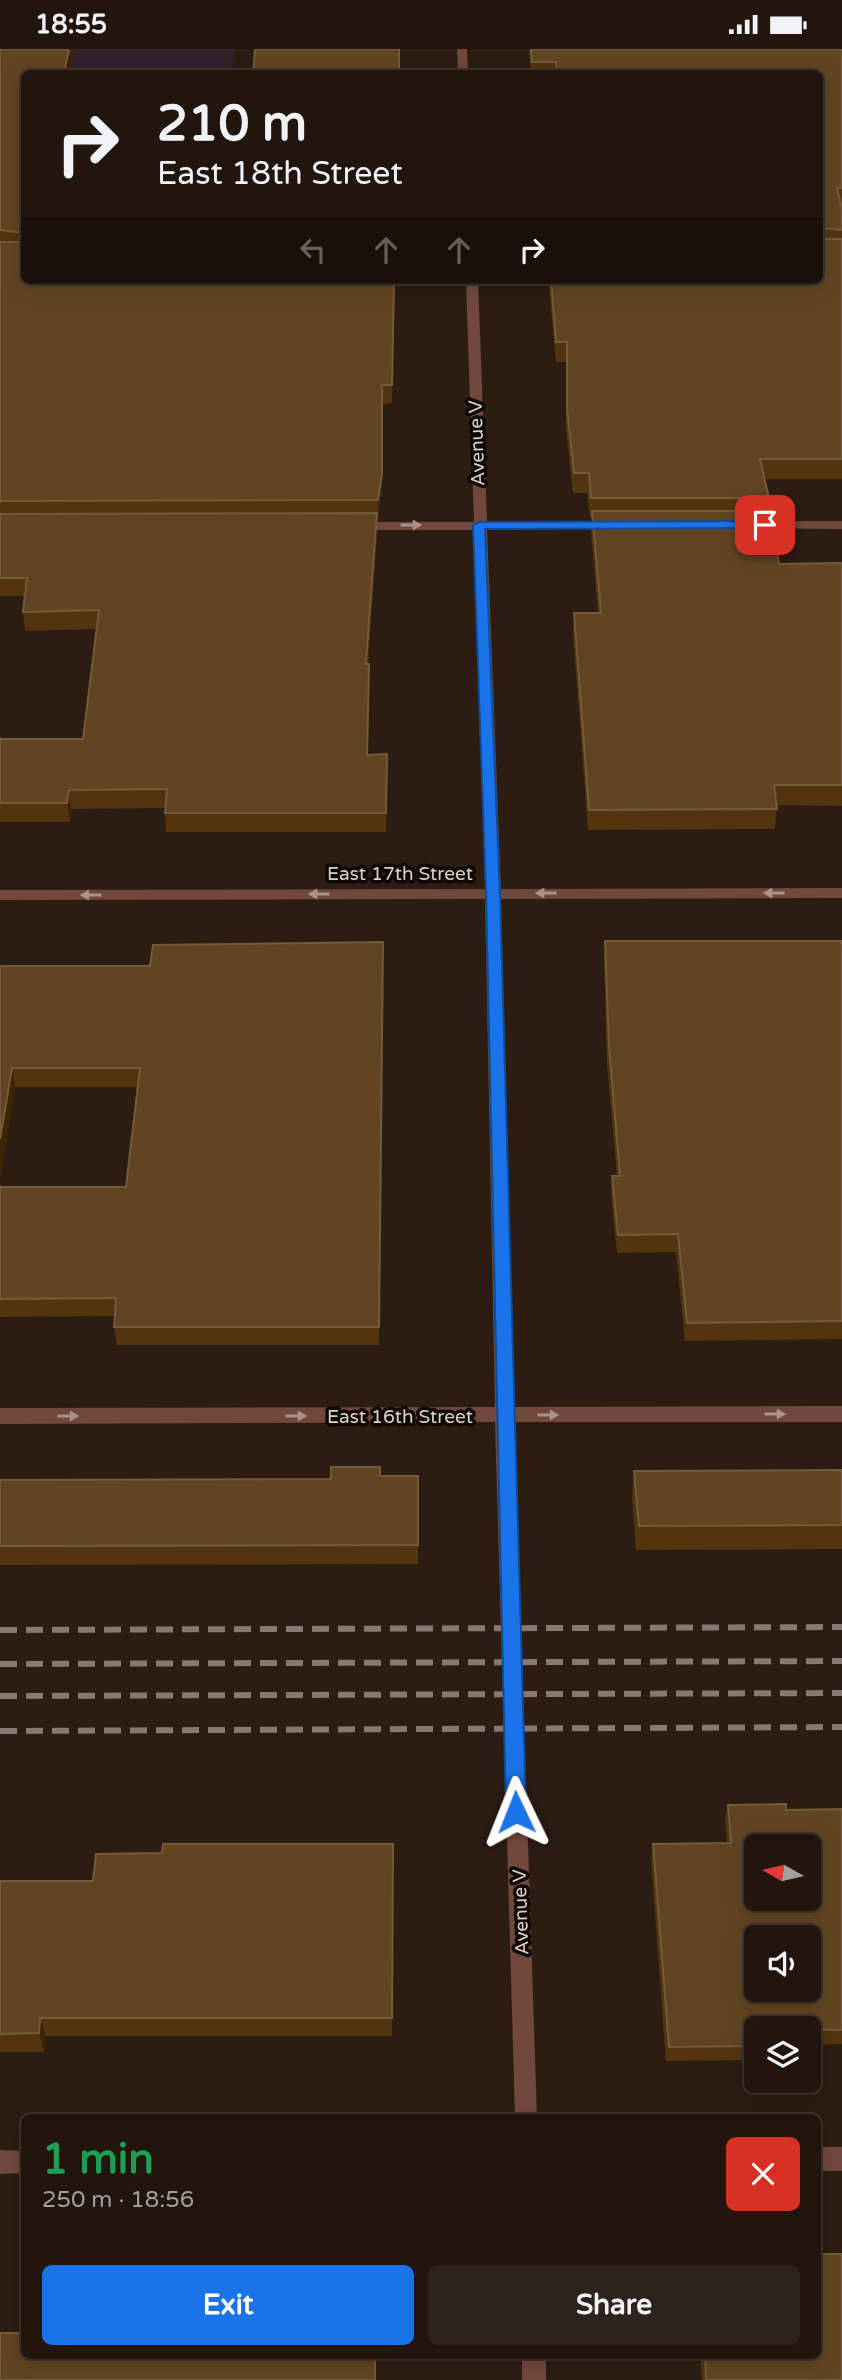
<!DOCTYPE html>
<html lang="en">
<head>
<meta charset="utf-8">
<style>
	:root { --surface:#21150e; --page:#2d221c; --text:#f1f3f6; --muted:#a29f9e; --line:#3e342e; --accent:#1a73e8 }
	body { margin:0; font-family:"Varela Round",sans-serif; background:var(--page); color:var(--text); height:100vh; display:flex; flex-direction:column; font-size:26px; white-space:nowrap }
	* { box-sizing:border-box; margin:0 }
	p { font-size:23px; color:var(--muted) }
	.icon { flex:none; width:38px; height:38px; fill:none; stroke:currentColor; stroke-width:2; stroke-linecap:round; stroke-linejoin:round }
	.map { position:relative; flex:1; overflow:hidden }
	.sheet { position:absolute; left:21px; top:2065px; width:800px; height:245px; display:flex; flex-direction:column; background:var(--surface); border-radius:10px; box-shadow:0 4px 18px #0003,0 0 0 2px var(--line) }
	.sheet>* { flex:none }
	.guide { position:absolute; left:21px; top:21px; width:802px; height:214px; border-radius:10px; box-shadow:0 4px 18px #0003,0 0 0 2px var(--line); background:#21150e; color:var(--text); overflow:hidden }
	.needle { width:46px; rotate:278deg }
	.buttons { position:absolute; left:744px; top:1785px; display:grid; gap:14px }
	.buttons a { display:grid; place-items:center; width:77px; height:77px; border-radius:10px; background:var(--surface); box-shadow:0 4px 18px #0003,0 0 0 2px var(--line); font-size:35px }
	.pin { position:absolute; display:grid; place-items:center; width:60px; height:60px; color:#fff; margin:-30px; border-radius:14px; box-shadow:0 4px 10px #0006 }
	.me { position:absolute; width:77px; margin:-38px; rotate:358deg; stroke-linejoin:round; filter:drop-shadow(0 0 5px #0008) }
	.turn { display:flex; align-items:center; gap:24px; height:147px; padding:0 21px; font-size:32px }
	.turn .icon { width:91px; height:91px; stroke-width:2.5 }
	.turn b { display:block; font-size:49px; line-height:60px }
	.lanes { display:flex; align-items:center; height:66px; padding:0 21px; background:#0003; justify-content:center; gap:35px; direction:ltr }
	.lanes .off { opacity:.35 }
	.round { display:grid; place-items:center; flex:none; width:74px; height:74px; border-radius:10px; background:var(--page) }
	.headline { display:flex; align-items:center; justify-content:space-between; height:119px; padding:0 21px }
	h1 { font-size:42px; font-weight:700; line-height:52px; color:#1e9e55 }
	.action { display:flex; gap:14px; margin-top:auto; padding:14px 21px }
	.action a { flex:1; height:80px; border-radius:10px; background:var(--accent); color:#fff; font-size:28px; font-weight:700; line-height:80px; text-align:center }
	.action a+a { background:var(--page); color:var(--text) }
	.status { display:flex; justify-content:space-between; align-items:center; height:49px; padding:0 35px; background:var(--surface); direction:ltr }
	.status svg { height:19px; fill:currentColor }
	.map>svg:first-child { display:block }
	.education { fill:#332129 }
	.lines { fill:none; stroke-linecap:round; stroke-linejoin:round }
	.minor { fill:#70493c; fill-rule:evenodd }
	.rail { stroke:#877971; stroke-width:6; stroke-dasharray:17 9; stroke-linecap:butt }
	.wall { fill:#52350e }
	.shaded-wall { fill:#3d2407 }
	.building { fill:#614522; stroke:#745b3d; stroke-width:2; fill-rule:evenodd }
	.oneway { fill:#ab938a }
	.route { fill:#1a73e8; stroke:#114b97; stroke-width:2 }
	.labels { text-anchor:middle; stroke-width:7; stroke-linejoin:round; paint-order:stroke }
	.street-label { font-size:19px; fill:#dcd0ca; stroke:#0f0805 }
</style>
</head>
<body>
<div class="status"><b>18:55</b><svg viewBox="0 0 49 12"><path d="M0 12V9h3v3zM5 12V6h3v6zM10 12V3h3v9zM15 12V0h3v12zM26 1h20v11H26zM47 4h2v5h-2z"/></svg></div>
<div class="map">
<svg width="842" height="2331" viewBox="0 0 842 2331">
	<rect width="100%" height="100%" fill="#2c1c12"/>
	<path class="education" d="M28 0H235L232 24H24L14 58Z"/>
	<g class="lines">
		<path class="minor" d="M457 0H467L468 24H458Z
			M466 231H478L487 472H612L619 476 612 480H487L501 840 842 839V849L501 850 514 1358 842 1357V1373H514L537 2068H515L495 1373 0 1375V1359L495 1358 485 850 0 851V841L485 840 474 481H353L346 477 353 473H474Z
			M749 472H842V480L744 479V473Z
			M817 2098H842V2122H817Z
			M0 2101 24 2102V2124L0 2125Z
			M522 2306H546V2331H522Z"/>
		<path class="rail" d="M0 1581 842 1578
			M0 1615 842 1612
			M0 1647 842 1644
			M0 1682 842 1678"/>
	</g>
	<path class="wall" d="M0 0H74L24 231H395L392 354 382 355V443L378 470H377V483L368 615H369V634L368 706 387 724 386 783H166L165 759 71 760 70 773H0V690H83L97 580 25 582 23 563 25 547H0Z
		M529 0H842V430H765L769 449 767 462 779 515 842 514V757L777 756 775 780 588 781 573 584 574 564H598L591 483 592 469H590L587 444H573L566 380V313H556L549 237V231H819V24H531Z
		M605 892 842 898V1290L685 1292 676 1203 617 1204 611 1146 612 1127H617L607 1015 604 910Z
		M383 912 379 1296H117L114 1278 115 1267 0 1268V1138H126L137 1038H15L0 1131V917H150Z
		M842 1421V1500L636 1501 632 1447 634 1422Z
		M380 1427H418V1515L0 1516V1431L331 1430Z
		M728 1756 786 1761 842 1760V1995L808 1996V1979H756V2011L666 2012 651 1811 653 1795 727 1794 725 1772Z
		M393 1815 392 1987H46L44 2003H0V1832H93Z
		M700 2306H817L842 2331H702Z"/>
	<path class="shaded-wall" d="M69 0H74L69 24H64Z
		M382 336V443L378 470V451Z
		M377 464V483L366 634V615Z
		M69 741 71 760 70 773 67 754Z
		M12 1019 15 1038 0 1131V1090Z
		M40 1969 46 1987 44 2003 39 1984Z"/>
	<path class="building" d="M0 0H69L64 24H24V231H394L392 336H382V425L378 451 0 452V193H22L24 184 0 181Z
		M255 0H399V24H253Z
		M531 0H842V139H837L842 160V181L821 179 820 190H842V410H760L769 449H591L589 424H574L567 360V293H556L551 231H819V24H557L556 13H532Z
		M592 462H771L779 515 842 514V736H774L777 760 589 761 574 564H601Z
		M377 464 366 615H369L367 706 387 705 386 764H165L167 740 69 741 67 754H0V690H83L99 561 23 563 27 529H0V465Z
		M605 892H841L842 898V1272L687 1274 678 1185 618 1186 612 1127H620L609 997Z
		M383 893 379 1278H114L116 1249 0 1250V1138H126L140 1019H12L0 1090V917H150L153 896Z
		M331 1418H380V1427H418V1496L0 1497V1431L331 1430Z
		M842 1421V1476L639 1477 634 1422Z
		M786 1755V1761L842 1760V1981L756 1979V1997L669 1998 653 1795 731 1794 728 1756ZM756 1797H808V1850H756ZM756 1888H808V1941H756Z
		M163 1795H393L392 1969H40L39 1984 0 1985V1832H93L96 1805 162 1804Z
		M817 2205H842V2331H706L705 2306H817Z
		M0 2284H24V2306H375V2331H0Z"/>
	<defs><path id="oneway-solid" d="M-6-.8H1V-3.2L6.5 0L1 3.2V.8H-6Z" transform="scale(1.75)"/></defs>
	<g class="oneway">
		<use href="#oneway-solid" transform="translate(411 476)"/>
		<use href="#oneway-solid" transform="translate(546 844) rotate(180)"/>
		<use href="#oneway-solid" transform="translate(774 844) rotate(180)"/>
		<use href="#oneway-solid" transform="translate(319 845) rotate(180)"/>
		<use href="#oneway-solid" transform="translate(91 846) rotate(180)"/>
		<use href="#oneway-solid" transform="translate(775 1365)"/>
		<use href="#oneway-solid" transform="translate(548 1366)"/>
		<use href="#oneway-solid" transform="translate(68 1367)"/>
		<use href="#oneway-solid" transform="translate(296 1367)"/>
	</g>
	<path class="route" d="M765 472 769 473V479L485 480 500 845 526 1763 523 1769 516 1772 509 1769 506 1763 486 845 473 476 479 473Z"/>
	<g class="labels">
		<g class="street-label">
			<text transform="translate(476 394) rotate(-92)" y="7">Avenue V</text>
			<text x="400" y="831">East 17th Street</text>
			<text x="400" y="1374">East 16th Street</text>
			<text transform="translate(520 1863) rotate(-92)" y="7">Avenue V</text>
		</g>
	</g>
</svg>
<div class="buttons">
<a><svg class="needle" viewBox="-14 -14 28 28"><path d="M0-13l5 13h-10z" fill="#e53935"/><path d="M0 13l5-13h-10z" fill="#a29f9e"/></svg></a>
<a><svg class="icon" aria-label="sound" viewBox="0 0 24 24"><path d="M4 9h4l5-4v14l-5-4H4zM17 9q2 3 0 6"/></svg></a>
<a><svg class="icon" aria-label="layers" viewBox="0 0 24 24"><path d="M12 4l9 5-9 5-9-5zM3 14l9 5 9-5"/></svg></a>
</div>
<div class="pin" style="left:765px;top:476px;background:#d93025"><svg class="icon" aria-label="arrive" viewBox="0 0 24 24"><path d="M6 21V4h12l-3 4 3 4H6"/></svg></div>
<svg class="me" style="left:516px;top:1763px" viewBox="-20 -20 40 40"><path d="M0-17L14 15 0 8-14 15z" fill="#1a73e8" stroke="#fff" stroke-width="4"/></svg>
<div class="guide">
<div class="turn"><svg class="icon" aria-label="right" viewBox="0 0 24 24"><path d="M7 20v-9h11M14 6l5 5-5 5"/></svg><div><b>210 m</b>East 18th Street</div></div>
<div class="lanes"><svg class="icon off" aria-label="left" viewBox="0 0 24 24"><path d="M17 20v-9H6M10 6l-5 5 5 5"/></svg><svg class="icon off" aria-label="ahead" viewBox="0 0 24 24"><path d="M12 20V5M6 11l6-6 6 6"/></svg><svg class="icon off" aria-label="ahead" viewBox="0 0 24 24"><path d="M12 20V5M6 11l6-6 6 6"/></svg><svg class="icon" aria-label="right" viewBox="0 0 24 24"><path d="M7 20v-9h11M14 6l5 5-5 5"/></svg></div>
</div>
<section class="sheet">
<div class="headline"><div><h1>1 min</h1><p>250 m · 18:56</p></div><a class="round" style="background:#d93025;color:#fff"><svg class="icon" aria-label="close" viewBox="0 0 24 24"><path d="M6 6l12 12M18 6L6 18"/></svg></a></div>
<div class="action"><a>Exit</a><a>Share</a></div>
</section>
</div>
</body>
</html>
